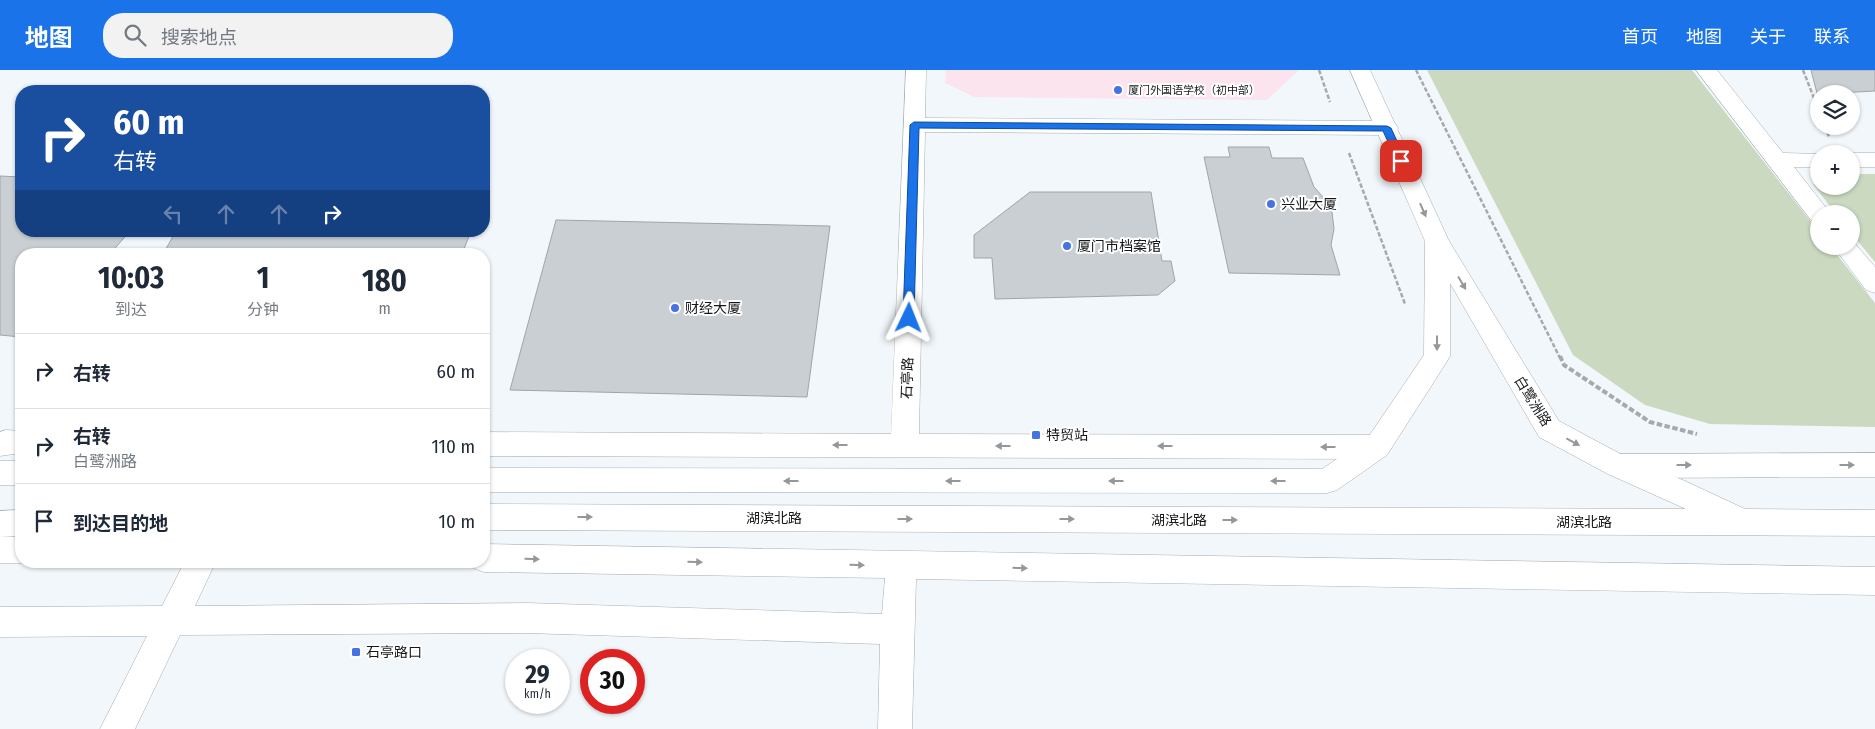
<!DOCTYPE html>
<html lang="zh">
<head>
<meta charset="utf-8">
<style>
	:root { --surface:#fff; --page:#f2f2f3; --text:#1f2937; --muted:#747a83; --line:#e0e1e3; --accent:#1a73e8 }
	body { margin:0; font-family:"Fira Sans Condensed","Noto Sans SC",sans-serif; background:var(--page); color:var(--text); height:100vh; display:flex; flex-direction:column; font-size:19px; white-space:nowrap }
	* { box-sizing:border-box; margin:0 }
	p { font-size:16px; color:var(--muted) }
	.icon { flex:none; width:28px; height:28px; fill:none; stroke:currentColor; stroke-width:2; stroke-linecap:round; stroke-linejoin:round }
	.map { position:relative; flex:1; overflow:hidden }
	.sheet { position:absolute; left:15px; top:178px; width:475px; height:320px; display:flex; flex-direction:column; background:var(--surface); border-radius:20px; box-shadow:0 1px 4px #0004 }
	.sheet>* { flex:none }
	.hud { position:absolute; left:15px; top:15px; width:475px; height:152px; border-radius:20px; box-shadow:0 1px 4px #0004; background:#1a4fa0; color:#fff; overflow:hidden }
	.tools { position:absolute; left:1810px; top:15px; display:grid; gap:10px }
	.tools a { display:grid; place-items:center; width:50px; height:50px; border-radius:50%; background:var(--surface); box-shadow:0 1px 4px #0004; font-size:25px }
	.speed { position:absolute; left:505px; top:579px; display:flex; gap:10px; font-size:25px; font-weight:700; text-align:center }
	.speed>* { display:grid; place-content:center; width:65px; height:65px; border-radius:50%; background:var(--surface); box-shadow:0 1px 4px #0004; line-height:1 }
	.speed small { font-size:12px; font-weight:400 }
	.speed .limit { border:8px solid #d22; background:#fff; color:#111 }
	.pin { position:absolute; display:grid; place-items:center; width:42px; height:42px; color:#fff; margin:-21px; border-radius:10px; box-shadow:0 2px 8px #0006 }
	.me { position:absolute; width:55px; margin:-28px; rotate:2deg; stroke-linejoin:round; filter:drop-shadow(0 0 4px #0008) }
	.turn { display:flex; align-items:center; gap:18px; height:105px; padding:0 15px; font-size:22px }
	.turn .icon { width:65px; height:65px; stroke-width:2.5 }
	.turn b { display:block; font-size:35px; line-height:42px }
	.lanes { display:flex; align-items:center; height:48px; padding:0 15px; background:#0003; justify-content:center; gap:25px; direction:ltr }
	.lanes .off { opacity:.35 }
	.eta { display:flex; justify-content:space-evenly; align-items:center; height:85px; text-align:center }
	.eta b { font-size:30px; font-weight:700; line-height:35px }
	ul { padding:0; list-style:none }
	li { display:flex; align-items:center; gap:15px; height:75px; padding:0 15px; border-top:1px solid var(--line) }
	li div { flex:1 }
	li b { display:block; font-size:19px }
	li em { font-style:normal }
	header { display:flex; align-items:center; gap:30px; box-sizing:border-box; height:70px; padding:0 25px; background:var(--accent); color:#fff }
	header strong { font-size:24px }
	nav { display:flex; gap:28px; margin-inline-start:auto; font-size:18px }
	.search { width:350px; height:45px; background:var(--page); display:flex; align-items:center; gap:12px; box-sizing:border-box; padding:0 18px; border-radius:20px; color:var(--muted); font-size:19px }
	.map>svg:first-child { display:block }
	.education { fill:#fce4ef }
	.green { fill:#cbd9c0 }
	.building { fill:#c9cfd3; stroke:#9fa5a9 }
	.lines { fill:none; stroke-linecap:round; stroke-linejoin:round }
	.minor-casing { stroke:#a6abb0; stroke-width:1 }
	.major-casing { stroke:#a6abb0; stroke-width:1 }
	.path-far1 { stroke:#a6aaad; stroke-width:2.5; stroke-dasharray:4.5 2; stroke-linecap:butt }
	.path { stroke:#a6aaad; stroke-width:4; stroke-dasharray:5.5 2.5; stroke-linecap:butt }
	.minor { fill:#fff; fill-rule:evenodd }
	.major { fill:#fff; fill-rule:evenodd }
	.oneway { fill:#969798 }
	.route { fill:#1a73e8; stroke:#114b97 }
	.poi-dot { fill:#4672e4; stroke:#fff; stroke-width:2 }
	.labels { text-anchor:middle; stroke-width:4; stroke-linejoin:round; paint-order:stroke }
	.far-poi-label { font-size:11px; fill:#151719; stroke:#fff; text-anchor:start }
	.poi-label { font-size:14px; fill:#151719; stroke:#fff; text-anchor:start }
	.street-label { font-size:14px; fill:#151719; stroke:#fff }
</style>
</head>
<body>
<header>
<strong>地图</strong>
<div class="search"><svg class="icon" aria-label="search" viewBox="0 0 24 24"><circle cx="10" cy="10" r="6"/><path d="M15 15l6 6"/></svg>搜索地点</div>
<nav><a>首页</a><a>地图</a><a>关于</a><a>联系</a></nav>
</header>
<div class="map">
<svg width="1875" height="659" viewBox="0 0 1875 659">
	<rect width="100%" height="100%" fill="#f1f7fb"/>
	<path class="education" d="M946 0H1297L1298 1 1267 30 974 27 945 13Z"/>
	<path class="green" d="M1427 0H1692L1819 162V176H1830L1875 233V357L1710 354 1645 335 1573 285Z
		M1851 104H1875V192L1851 163V144H1836L1813 114 1851 116Z"/>
	<path class="building" d="M1811 0H1875V21L1819 24V31Z
		M1228 77H1269L1272 88H1303L1314 117 1323 127 1332 142 1334 159 1331 175 1340 205 1229 203 1204 87H1230Z
		M0 106 21 107V161H130L110 184H21V267L0 265Z
		M1030 122H1151L1162 191H1171L1175 211 1158 225 995 229 992 188H974V165Z
		M556 150 830 156 807 327 510 320Z
		M176 161H471L462 184H163Z"/>
	<g class="lines">
		<g class="minor-casing">
			<path id="minor" d="M906 0H926L925 48 1387 51 1395 53 1398 58 1395 63 1387 65 925 62 919 364 1377 365 1387 369 1391 377 1387 385 1377 389 484 386V362L891 364Z
				M1696 0H1717L1783 83 1823 84H1819V97H1794L1831 144H1819V152L1811 150Z
				M1851 83H1875V97H1851V84H1847Z
				M1851 169 1875 197V223L1866 220 1833 176H1851Z
				M6 360 21 361V383L0 386V362Z
				M1875 383V407L1618 408 1608 404 1604 396 1608 388 1618 384Z
				M0 467H21V491H27L21 493H0Z
				M484 474 1875 497V525L916 509 912 659H878L880 574 526 563 180 565 135 659H100L147 566 0 567V537L162 536 185 491H216L195 536 526 533 882 544 885 508 484 502 473 498 470 491H484Z"/>
		</g>
		<g class="major-casing">
			<path id="major" d="M1350 0H1370L1449 171 1559 351 1628 388 1685 411 1745 439 1875 440V466L484 460V434L1686 439 1608 404 1539 367 1450 213V286L1446 293 1387 385 1337 420 1327 423 484 422V398L1322 399 1367 369 1424 285 1425 171Z
				M0 391H21V415H0Z
				M21 440V466L0 467V441Z"/>
		</g>
		<path class="path-far1" d="M1319 0 1330 32
			M1416 0 1560 288
			M1803 0 1819 41
			M1825 56 1829 67
			M1349 83 1405 234"/>
		<path class="path" d="M1560 286 1564 295 1650 352 1697 364"/>
		<use href="#minor" class="minor"/>
		<use href="#major" class="major"/>
	</g>
	<defs><path id="oneway-solid" d="M-6-.8H1V-3.2L6.5 0L1 3.2V.8H-6Z" transform="scale(1.25)"/></defs>
	<g class="oneway">
		<use href="#oneway-solid" transform="translate(1423 140) rotate(66)"/>
		<use href="#oneway-solid" transform="translate(1462 213) rotate(59)"/>
		<use href="#oneway-solid" transform="translate(1437 273) rotate(90)"/>
		<use href="#oneway-solid" transform="translate(1573 372) rotate(28)"/>
		<use href="#oneway-solid" transform="translate(840 375) rotate(-180)"/>
		<use href="#oneway-solid" transform="translate(1003 376) rotate(-180)"/>
		<use href="#oneway-solid" transform="translate(1165 376) rotate(-180)"/>
		<use href="#oneway-solid" transform="translate(1328 377) rotate(-180)"/>
		<use href="#oneway-solid" transform="translate(1684 395)"/>
		<use href="#oneway-solid" transform="translate(1847 395)"/>
		<use href="#oneway-solid" transform="translate(791 411) rotate(-180)"/>
		<use href="#oneway-solid" transform="translate(953 411) rotate(-180)"/>
		<use href="#oneway-solid" transform="translate(1116 411) rotate(-180)"/>
		<use href="#oneway-solid" transform="translate(1278 411) rotate(-180)"/>
		<use href="#oneway-solid" transform="translate(585 447)"/>
		<use href="#oneway-solid" transform="translate(905 449)"/>
		<use href="#oneway-solid" transform="translate(1067 449)"/>
		<use href="#oneway-solid" transform="translate(1230 450)"/>
		<use href="#oneway-solid" transform="translate(532 489) rotate(1)"/>
		<use href="#oneway-solid" transform="translate(695 492) rotate(1)"/>
		<use href="#oneway-solid" transform="translate(857 495) rotate(1)"/>
		<use href="#oneway-solid" transform="translate(1020 498) rotate(1)"/>
	</g>
	<path class="route" d="M914 52 1387 56 1391 58 1406 91 1404 93H1398L1383 61 919 58 914 248 909 252 903 248 910 55Z"/>
	<g class="poi-dot">
		<circle cx="1118" cy="20" r="5"/>
		<circle cx="1271" cy="134" r="5"/>
		<circle cx="1067" cy="176" r="5"/>
		<circle cx="675" cy="238" r="5"/>
		<rect x="1031" y="360" width="10" height="10" rx="2.5"/>
		<rect x="351" y="577" width="10" height="10" rx="2.5"/>
	</g>
	<g class="labels">
		<g class="far-poi-label">
			<text x="1128" y="24">厦门外国语学校（初中部）</text>
		</g>
		<g class="poi-label">
			<text x="1281" y="139">兴业大厦</text>
			<text x="1077" y="181">厦门市档案馆</text>
			<text x="685" y="243">财经大厦</text>
			<text x="1046" y="370">特贸站</text>
			<text x="366" y="587">石亭路口</text>
		</g>
		<g class="street-label">
			<text transform="translate(907 308) rotate(-88)" y="5">石亭路</text>
			<text transform="translate(1533 331) rotate(58)" y="5">白鹭洲路</text>
			<text x="774" y="453">湖滨北路</text>
			<text x="1179" y="455">湖滨北路</text>
			<text x="1584" y="457">湖滨北路</text>
		</g>
	</g>
</svg>
<div class="tools">
<a><svg class="icon" aria-label="layers" viewBox="0 0 24 24"><path d="M12 4l9 5-9 5-9-5zM3 14l9 5 9-5"/></svg></a>
<a>+</a>
<a>−</a>
</div>
<div class="speed"><div>29<small>km/h</small></div><div class="limit">30</div></div>
<div class="pin" style="left:1401px;top:91px;background:#d93025"><svg class="icon" aria-label="arrive" viewBox="0 0 24 24"><path d="M6 21V4h12l-3 4 3 4H6"/></svg></div>
<svg class="me" style="left:909px;top:248px" viewBox="-20 -20 40 40"><path d="M0-17L14 15 0 8-14 15z" fill="#1a73e8" stroke="#fff" stroke-width="4"/></svg>
<div class="hud">
<div class="turn"><svg class="icon" aria-label="right" viewBox="0 0 24 24"><path d="M7 20v-9h11M14 6l5 5-5 5"/></svg><div><b>60 m</b>右转</div></div>
<div class="lanes"><svg class="icon off" aria-label="left" viewBox="0 0 24 24"><path d="M17 20v-9H6M10 6l-5 5 5 5"/></svg><svg class="icon off" aria-label="ahead" viewBox="0 0 24 24"><path d="M12 20V5M6 11l6-6 6 6"/></svg><svg class="icon off" aria-label="ahead" viewBox="0 0 24 24"><path d="M12 20V5M6 11l6-6 6 6"/></svg><svg class="icon" aria-label="right" viewBox="0 0 24 24"><path d="M7 20v-9h11M14 6l5 5-5 5"/></svg></div>
</div>
<section class="sheet">
<div class="eta">
<div><b>10:03</b><p>到达</p></div>
<div><b>1</b><p>分钟</p></div>
<div><b>180</b><p>m</p></div>
</div>
<ul>
<li><svg class="icon" aria-label="right" viewBox="0 0 24 24"><path d="M7 20v-9h11M14 6l5 5-5 5"/></svg><div><b>右转</b></div><em>60 m</em></li>
<li><svg class="icon" aria-label="right" viewBox="0 0 24 24"><path d="M7 20v-9h11M14 6l5 5-5 5"/></svg><div><b>右转</b><p>白鹭洲路</p></div><em>110 m</em></li>
<li><svg class="icon" aria-label="arrive" viewBox="0 0 24 24"><path d="M6 21V4h12l-3 4 3 4H6"/></svg><div><b>到达目的地</b></div><em>10 m</em></li>
</ul>
</section>
</div>
</body>
</html>
